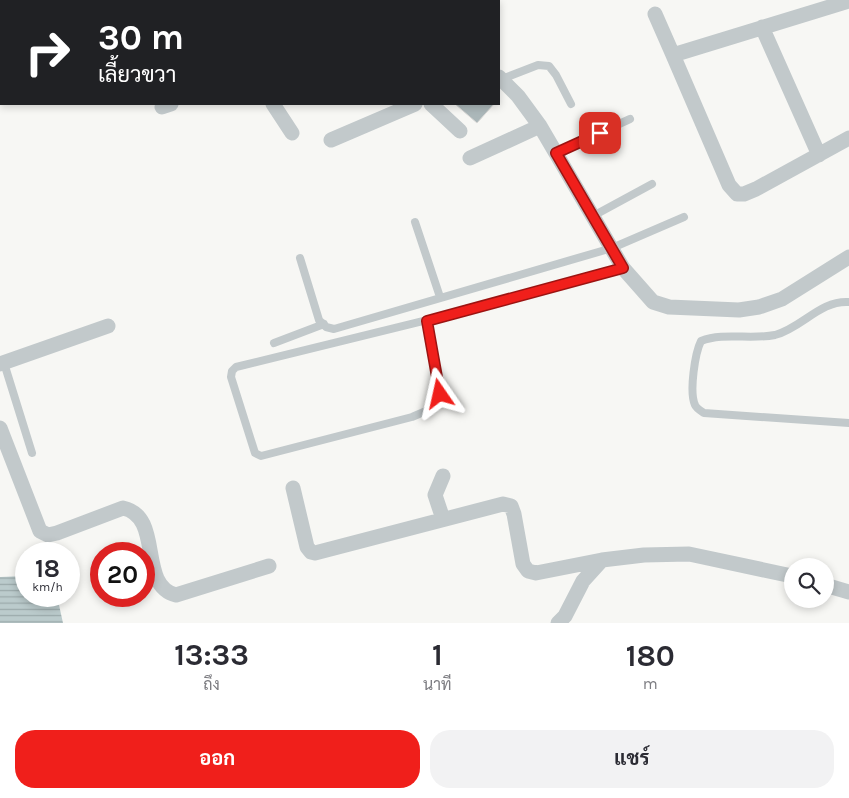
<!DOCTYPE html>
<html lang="th">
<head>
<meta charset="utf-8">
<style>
	:root { --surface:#fff; --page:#f2f2f3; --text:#2b2b33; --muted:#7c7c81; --accent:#f01f1b }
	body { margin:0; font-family:Karla,Sarabun,sans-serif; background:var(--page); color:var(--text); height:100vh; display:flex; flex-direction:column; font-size:19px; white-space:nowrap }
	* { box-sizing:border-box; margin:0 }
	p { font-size:16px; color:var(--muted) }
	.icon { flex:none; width:28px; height:28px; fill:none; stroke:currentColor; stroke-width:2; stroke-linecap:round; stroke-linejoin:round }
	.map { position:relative; height:623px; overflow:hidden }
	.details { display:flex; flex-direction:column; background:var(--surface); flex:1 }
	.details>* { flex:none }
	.top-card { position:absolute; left:0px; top:0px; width:500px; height:105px; box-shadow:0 2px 8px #0003; background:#202124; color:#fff; overflow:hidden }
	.fabs { position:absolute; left:784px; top:558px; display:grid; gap:10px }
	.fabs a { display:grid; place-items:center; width:50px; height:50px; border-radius:50%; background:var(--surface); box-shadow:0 2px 8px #0003; font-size:25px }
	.speed { position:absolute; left:15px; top:542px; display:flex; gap:10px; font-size:25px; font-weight:700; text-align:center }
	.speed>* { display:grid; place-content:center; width:65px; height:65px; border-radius:50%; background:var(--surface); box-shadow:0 2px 8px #0003; line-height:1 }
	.speed small { font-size:12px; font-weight:400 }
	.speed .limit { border:8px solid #d22; background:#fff; color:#111 }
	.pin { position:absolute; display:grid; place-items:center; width:42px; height:42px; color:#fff; margin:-21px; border-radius:10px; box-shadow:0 2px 8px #0006 }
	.me { position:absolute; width:55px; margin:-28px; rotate:349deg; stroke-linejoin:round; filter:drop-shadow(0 0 4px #0008) }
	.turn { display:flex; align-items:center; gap:18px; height:105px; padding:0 15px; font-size:22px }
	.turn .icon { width:65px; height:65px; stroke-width:2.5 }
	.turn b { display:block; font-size:35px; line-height:42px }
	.eta { display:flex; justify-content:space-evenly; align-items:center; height:85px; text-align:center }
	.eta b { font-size:30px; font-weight:700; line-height:35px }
	.action { display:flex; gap:10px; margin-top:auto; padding:10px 15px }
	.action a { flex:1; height:58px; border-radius:20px; background:var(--accent); color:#fff; font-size:20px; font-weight:700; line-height:58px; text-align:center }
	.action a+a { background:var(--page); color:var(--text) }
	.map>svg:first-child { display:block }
	.water { fill:url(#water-rules) }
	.building { fill:#abb7b9; stroke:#d9d8d6 }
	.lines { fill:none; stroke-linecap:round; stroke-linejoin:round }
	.service { stroke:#c2c9cb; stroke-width:8 }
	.minor { stroke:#c2c9cb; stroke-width:15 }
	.route-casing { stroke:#9c1412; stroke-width:12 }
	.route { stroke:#f01f1b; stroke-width:9 }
</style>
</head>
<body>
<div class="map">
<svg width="849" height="623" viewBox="0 0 849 623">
	<defs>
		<pattern id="water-rules" width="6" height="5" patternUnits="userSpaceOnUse" patternTransform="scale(1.25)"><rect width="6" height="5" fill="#bbcbcc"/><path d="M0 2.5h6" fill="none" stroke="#9baaab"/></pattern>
	</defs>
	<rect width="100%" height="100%" fill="#f7f7f4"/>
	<path class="water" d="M26 576V596H57L63 623H0V577Z"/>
	<path class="building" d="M455 104H494L477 123Z"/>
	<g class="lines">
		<path class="service" d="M502 79 538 65 549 66 556 75 571 104
			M556 153 630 119
			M593 216 652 184
			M415 222 440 297
			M300 258 319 320 326 327 334 329 612 248 684 217
			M849 302C820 300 802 328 775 335 750 340 724 332 701 341 695 353 689 392 695 405 696 408 701 411 704 413L849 423
			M427 321 440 395 433 408 412 417 261 456 255 453 231 377 232 371 236 367 517 298 623 268
			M274 343 324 324
			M4 363 32 453"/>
		<path class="minor" d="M203 0 204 1
			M312 0 313 1
			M412 0 413 1
			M479 1V0
			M849 1 673 55 729 185 737 194H744L756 189 849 138
			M655 14 673 55
			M762 27 819 155
			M499 77 518 96 540 126 623 268 653 302 669 307 739 310 759 307 782 299 849 257
			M273 104 292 133
			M431 104 460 131
			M162 107 171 104
			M331 140 415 104
			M470 158 540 126
			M0 364 108 326
			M0 428 40 531 48 535 57 533 123 508C164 517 137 585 176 595L269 566
			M443 476 435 495 443 519
			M293 488 307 547 311 552 315 553 503 504 511 506 514 514 523 564 528 571 536 573 602 560
			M825 585 849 592
			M558 623 565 616 583 581 602 560 644 555 689 554 792 576"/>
	</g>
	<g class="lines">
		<g class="route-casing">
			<path id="route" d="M440 394 427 321 623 268 556 153 600 133"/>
		</g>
		<use href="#route" class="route"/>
	</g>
</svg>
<div class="fabs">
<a><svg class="icon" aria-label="search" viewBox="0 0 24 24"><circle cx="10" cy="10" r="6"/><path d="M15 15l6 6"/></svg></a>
</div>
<div class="speed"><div>18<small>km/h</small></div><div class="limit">20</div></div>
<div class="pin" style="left:600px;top:133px;background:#d93025"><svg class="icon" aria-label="arrive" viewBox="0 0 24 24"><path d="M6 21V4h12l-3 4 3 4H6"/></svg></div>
<svg class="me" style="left:440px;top:394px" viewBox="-20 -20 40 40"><path d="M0-17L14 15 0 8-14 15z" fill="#f01f1b" stroke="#fff" stroke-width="4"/></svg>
<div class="top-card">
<div class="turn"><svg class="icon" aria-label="right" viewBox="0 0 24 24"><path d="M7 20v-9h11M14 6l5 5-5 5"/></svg><div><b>30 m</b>เลี้ยวขวา</div></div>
</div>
</div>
<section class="details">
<div class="eta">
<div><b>13:33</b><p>ถึง</p></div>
<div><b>1</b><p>นาที</p></div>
<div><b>180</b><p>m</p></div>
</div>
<div class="action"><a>ออก</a><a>แชร์</a></div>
</section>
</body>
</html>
